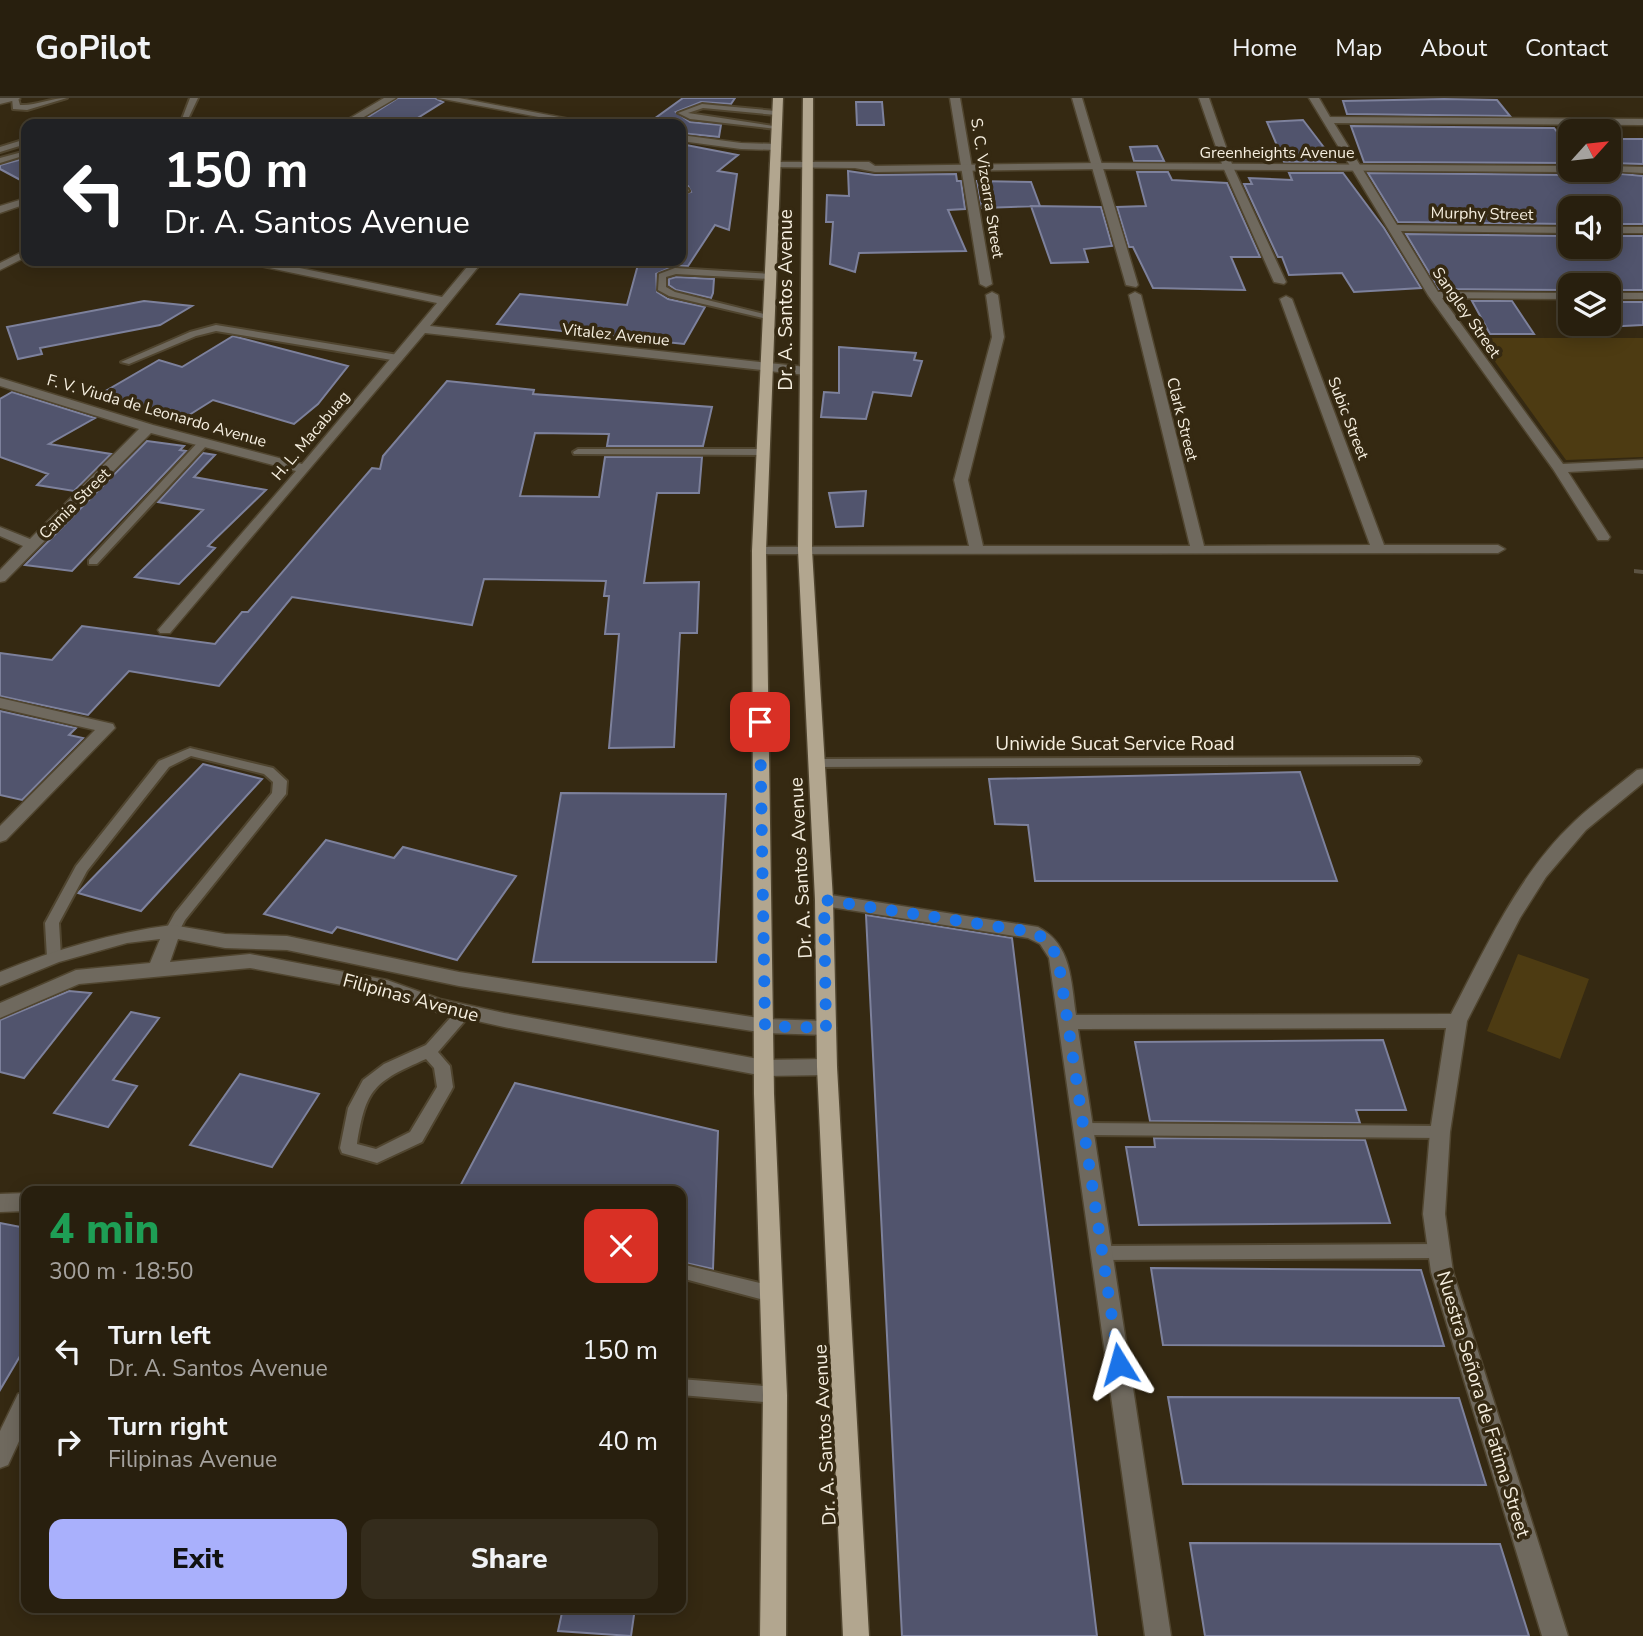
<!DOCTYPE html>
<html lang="en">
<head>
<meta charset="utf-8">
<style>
	:root { --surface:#281f0e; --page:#342c1c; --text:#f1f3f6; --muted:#a5a29e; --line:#443d2e; --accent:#a9b0fc }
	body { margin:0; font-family:"Nunito Sans",sans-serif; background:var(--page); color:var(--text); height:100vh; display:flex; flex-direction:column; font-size:26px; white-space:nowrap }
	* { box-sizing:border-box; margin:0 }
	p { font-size:23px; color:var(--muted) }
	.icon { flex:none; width:38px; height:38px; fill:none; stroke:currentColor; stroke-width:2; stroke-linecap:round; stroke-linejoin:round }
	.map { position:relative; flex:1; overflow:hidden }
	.panel { position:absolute; left:21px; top:1088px; width:665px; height:427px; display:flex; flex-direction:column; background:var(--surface); border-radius:14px; box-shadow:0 4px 18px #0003,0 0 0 2px var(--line) }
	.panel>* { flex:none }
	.guide { position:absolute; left:21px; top:21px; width:665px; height:147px; border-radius:14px; box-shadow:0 4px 18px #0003,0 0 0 2px var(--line); background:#202124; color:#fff; overflow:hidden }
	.needle { width:46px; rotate:63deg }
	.tools { position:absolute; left:1558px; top:21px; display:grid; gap:14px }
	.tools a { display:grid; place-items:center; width:63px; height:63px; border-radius:14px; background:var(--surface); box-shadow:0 4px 18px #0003,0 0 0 2px var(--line); font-size:35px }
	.pin { position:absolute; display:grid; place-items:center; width:60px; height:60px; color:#fff; margin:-30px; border-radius:14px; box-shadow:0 4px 10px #0006 }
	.me { position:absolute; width:77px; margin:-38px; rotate:352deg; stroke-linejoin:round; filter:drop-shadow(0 0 5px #0008) }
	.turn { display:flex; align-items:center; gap:24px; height:147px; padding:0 28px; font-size:32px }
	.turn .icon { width:91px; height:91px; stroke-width:2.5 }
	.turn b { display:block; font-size:49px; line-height:60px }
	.round { display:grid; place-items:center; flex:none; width:74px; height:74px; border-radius:14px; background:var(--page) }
	.summary { display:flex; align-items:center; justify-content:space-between; height:119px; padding:0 28px }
	h1 { font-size:42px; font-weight:800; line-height:52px; color:#1e9e55 }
	.action { display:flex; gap:14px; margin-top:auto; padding:14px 28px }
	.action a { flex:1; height:80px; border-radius:14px; background:var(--accent); color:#111; font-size:28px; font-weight:800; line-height:80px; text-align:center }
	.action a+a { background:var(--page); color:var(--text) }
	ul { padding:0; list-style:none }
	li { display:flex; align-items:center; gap:21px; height:91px; padding:0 28px }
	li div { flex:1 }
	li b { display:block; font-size:26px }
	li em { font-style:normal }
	header { display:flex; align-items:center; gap:42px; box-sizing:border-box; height:98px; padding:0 35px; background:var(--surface); border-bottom:2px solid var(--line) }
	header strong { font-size:33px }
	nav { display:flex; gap:38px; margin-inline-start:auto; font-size:24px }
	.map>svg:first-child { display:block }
	.green { fill:#4d3b12 }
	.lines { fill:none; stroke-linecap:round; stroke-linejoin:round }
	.stream { fill:#5c5343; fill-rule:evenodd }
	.building { fill:#51546d; stroke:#7d819c; stroke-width:2 }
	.service-casing { stroke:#50452f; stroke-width:4 }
	.minor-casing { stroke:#50452f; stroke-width:3 }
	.tertiary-casing { stroke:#50452f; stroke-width:3 }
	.primary-casing { stroke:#50452f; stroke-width:3 }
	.service { fill:#6f695e; fill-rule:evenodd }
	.minor { fill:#6f695e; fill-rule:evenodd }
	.tertiary { fill:#6f695e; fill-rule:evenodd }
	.primary { fill:#b2a68f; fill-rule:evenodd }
	.route { stroke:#1a73e8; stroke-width:12; stroke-dasharray:0 21.6 }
	.labels { text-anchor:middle; stroke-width:7; stroke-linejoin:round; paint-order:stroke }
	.far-street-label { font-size:16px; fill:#f5eedf; stroke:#352912 }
	.street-label { font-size:19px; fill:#f5eedf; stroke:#352912 }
</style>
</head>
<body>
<header>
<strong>GoPilot</strong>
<nav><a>Home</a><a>Map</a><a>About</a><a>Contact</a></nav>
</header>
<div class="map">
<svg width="1643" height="1538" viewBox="0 0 1643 1538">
	<rect width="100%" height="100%" fill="#352912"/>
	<path class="green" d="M1478 240H1643V359L1566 362Z
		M1518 856 1589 881 1560 961 1487 933Z"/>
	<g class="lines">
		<path class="stream" d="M1634 471 1643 472V476L1634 475Z"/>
	</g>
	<path class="building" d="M398 0H435L443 4 408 26H357Z
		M683 0H735L731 6 701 4 676 14 690 24 721 27 719 39 681 35V26H647Z
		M1444 1 1497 2 1510 18 1347 16 1343 3Z
		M856 4H882L884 27H857Z
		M1303 22 1335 64H1284L1267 24Z
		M1351 28 1554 30 1562 40H1570V65L1364 64Z
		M1608 41H1643V66L1608 65Z
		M681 46 738 57 718 73 737 76 729 132 715 127 688 168H674L656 176 657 194 668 201 705 209 684 246 497 226 520 196 627 207 639 163H681V97L691 94 688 88H681Z
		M1157 48 1164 63H1134L1130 49Z
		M26 60V85L0 71V67Z
		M1578 72 1643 78V126H1608V110H1570V126L1398 124 1368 75 1570 77Z
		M848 73 875 77 956 76 957 83H961L965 111 948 112 966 153 859 155 855 174 830 166 833 124H826L827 97 849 98Z
		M1137 74H1168L1172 82 1227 85 1260 159H1231L1245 192 1153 190 1133 149H1129L1117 109 1146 108Z
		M1289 75H1343L1384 130 1421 190 1354 194 1342 175 1289 177 1282 159H1278L1244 86H1252L1249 80 1292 82Z
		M977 83 1031 84 1040 108 982 110Z
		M1031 108 1101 109 1112 148 1084 151 1088 164 1051 165Z
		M1406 136 1570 138V149H1608V138H1643V192H1608V187H1577L1570 177V192L1439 191Z
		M676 179 714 181 713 195 711 200 676 192 669 187V181Z
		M144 203 192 208 160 227 40 250 42 256 18 261 7 229Z
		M1472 203H1512L1534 236H1490Z
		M1608 204H1643V227L1604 229 1602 226H1608Z
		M233 238 348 268 318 306 294 326 213 302 178 324 97 298 159 262 182 269Z
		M839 249 916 255 914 262 922 263 911 298 873 294 866 321 821 319 824 294 839 295Z
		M447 283 534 292 533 296 712 309 703 348H607L609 336 535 335 520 398 599 399 605 359H702L699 395H657L644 485 699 484 697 535H680L674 649 609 650 619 536H605L609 498H604L606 483 484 481 472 527 292 499 219 588 129 573 88 617 0 598V555L52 562 82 528 215 546 242 514H248L372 370 380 371 383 358Z
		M12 294 95 320 49 346 111 356 74 393 37 387 48 376 0 359V301Z
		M147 343 184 348 180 352 186 353 72 473 25 467Z
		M203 355 215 357 194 379 266 392 208 448 215 450 179 486 135 479 203 412 158 404Z
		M866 393 863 428 836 429 829 395Z
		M0 613 76 630 69 637 83 640 22 702 0 697Z
		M203 666 262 681 141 813 78 795Z
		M1300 674 1337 783H1035L1028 727 995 726 989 681Z
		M561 695 726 696 716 864H533Z
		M326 742 394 760 403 749 516 778 457 862 337 829 332 835 264 816Z
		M866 817 1012 840 1097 1538H902Z
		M69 893 91 895 24 980 0 974V922Z
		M131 914 159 920 113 982 137 988 108 1029 54 1015Z
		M1383 942 1406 1012H1356L1360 1025 1150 1023 1135 944Z
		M240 976 319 996 272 1069 190 1047Z
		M515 985 718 1033 713 1171 681 1164V1094H457Z
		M1154 1040 1365 1042 1390 1125 1139 1127 1126 1049H1155Z
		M0 1125 26 1130V1248L0 1292Z
		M1151 1170 1421 1172 1444 1248 1163 1247Z
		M1168 1299 1459 1300 1486 1387 1183 1386Z
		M1190 1445 1500 1446 1529 1538H1205Z
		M563 1510H635L631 1538 558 1533Z"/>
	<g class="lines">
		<g class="service-casing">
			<path id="service" d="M12 0H18L20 7C35 8 51 0 67 0L27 12 13 11Z
				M190 0H198L188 21H182Z
				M702 6 776 13 780 15 776 17 703 10 688 15 780 29 776 31 690 21 678 15Z
				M551 18 558 20 550 26H541Z
				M26 41V46L0 54V49Z
				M26 53V57L0 65V60Z
				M681 90 688 91 689 93 685 95 681 94Z
				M675 170 772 176V180L769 181 676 176 666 179V189L675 194 772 218 767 221 669 198 658 192 659 176Z
				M216 227 398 257 403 260 398 263 216 233 196 238 129 266 121 264 190 234Z
				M203 342 207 343V347L97 466H89V462L199 343Z
				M578 351H762L767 354 762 357 574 356 573 354Z
				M190 650 273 670 287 683 286 696 185 822 177 837 172 838 165 833 175 815 272 695 273 684 264 676 191 658 169 669 87 773 59 825 61 859 59 863H49L47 859 45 825 76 768 159 663Z
				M1414 659 1419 660 1421 663 1419 666 816 669 809 665 816 661Z
				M464 908 469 910 472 914 469 918 438 954 450 968 453 989 451 993 422 1044 377 1065 342 1055 340 1050 348 1010 363 982 384 966 426 947 459 910ZM426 961 434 970 437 989 410 1034 376 1051 357 1046C366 990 374 984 426 961Z
				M1085 1025 1440 1028 1446 1029 1448 1034 1446 1039 1440 1040 1085 1037 1079 1036 1077 1031 1079 1026Z
				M1440 1146 1446 1148 1449 1153 1446 1158 1440 1160 1102 1162 1096 1160 1093 1155 1096 1150 1102 1148Z
				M681 1166 772 1188 778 1191 781 1196 778 1201 772 1204 681 1180Z
				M681 1281 775 1289 782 1291 784 1297 782 1303 775 1305 681 1297Z"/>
		</g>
		<g class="minor-casing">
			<path id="minor" d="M0 0H19L20 1 0 6Z
				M384 0H396L352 26H340Z
				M438 0H459L596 26H576Z
				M950 0H960L992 186 986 189 980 186Z
				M1072 0H1082L1138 187 1136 189 1126 187Z
				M1199 0H1209L1233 69 1286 184 1284 186 1274 184 1223 69Z
				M1309 0H1319L1330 19 1643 21V27L1334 25 1397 127 1570 129V135L1401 133 1438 194 1570 195V201L1442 200 1563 366 1643 362V370L1568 374 1610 439 1608 442H1598L1553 371 1428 197Z
				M681 37 741 45 776 46 781 49 776 52 741 51 681 43Z
				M26 100V106L0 115V108Z
				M1608 129H1643V135H1608Z
				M26 152V159L0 172V165Z
				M245 163H265L442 199 472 163H483L430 228 806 269 812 273 806 277 425 235 170 535H160L158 532 296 373 151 335 5 483 0 484V472L23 448 0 438V429L30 441 139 331 0 288V280L153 327 302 366 437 205 250 166Z
				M992 194 998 197 1004 239 968 382 983 448H1190L1129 197 1135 194 1141 197 1204 448 1370 447 1280 201 1286 198 1292 201 1384 447H1498L1505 451 1498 455 754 456 752 453 759 449 969 448 954 382 992 239 986 197Z
				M1608 195H1643V201H1608Z
				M0 600 113 626 115 630 6 742 0 744V728L95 632 0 610Z
				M1643 671V685L1586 732 1546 779 1520 820 1467 923 1450 1034 1445 1116 1453 1174 1568 1538H1542L1431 1174 1423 1116 1430 1034 1446 930 1078 931 1171 1538H1145L1049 860 1040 846 1028 840 824 808 815 802 824 796 1038 829C1072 846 1071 884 1076 917L1451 916C1486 849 1519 775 1575 723 1594 705 1617 689 1637 672Z
				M172 827 225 836 287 838 459 874 765 921 826 923 833 925 836 930 833 935 826 937 765 935 459 888 287 852 225 850 178 841 170 864 250 856 387 882 440 901 504 915 764 962 827 961 834 964 837 969 834 974 827 977 764 978 504 929 437 914 385 895 250 870 79 886 0 920V905L76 872 150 865 160 841 127 845 59 864 0 888V874C56 851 112 835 172 827Z
				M26 1095V1113L0 1114V1096Z
				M26 1293V1328L8 1367 0 1370V1333L18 1296Z"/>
		</g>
		<g class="tertiary-casing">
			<path id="tertiary" d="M774 64H869L875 68 1099 65 1570 68V72H1575L1570 74 1099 71 875 74 855 70 770 69V65Z
				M1608 68 1643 69V75L1604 73 1608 72Z"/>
		</g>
		<g class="primary-casing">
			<path id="primary" d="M773 0H783L766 453 774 996 787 1297 786 1538H760L763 1297 754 996 752 453Z
				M803 0H813L812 452 833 802 837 969 869 1538H843L817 969 815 802 798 452Z"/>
		</g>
		<use href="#service" class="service"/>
		<use href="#minor" class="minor"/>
		<use href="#tertiary" class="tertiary"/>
		<use href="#primary" class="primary"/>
	</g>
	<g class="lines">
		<path class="route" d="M760 624 765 928 826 930 824 802 1032 834 1046 841 1058 860 1119 1266"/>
	</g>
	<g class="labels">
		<g class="far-street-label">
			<text x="1277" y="60">Greenheights Avenue</text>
			<text transform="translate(988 90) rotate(81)" y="6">S. C. Vizcarra Street</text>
			<text transform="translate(1482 115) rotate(1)" y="6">Murphy Street</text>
			<text transform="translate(1467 214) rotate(55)" y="6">Sangley Street</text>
			<text transform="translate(616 236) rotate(6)" y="6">Vitalez Avenue</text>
			<text transform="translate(157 312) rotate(16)" y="6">F. V. Viuda de Leonardo Avenue</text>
			<text transform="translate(1349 320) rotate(69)" y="6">Subic Street</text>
			<text transform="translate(1183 321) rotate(76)" y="6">Clark Street</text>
			<text transform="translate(310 337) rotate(-50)" y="6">H. L. Macabuag</text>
			<text transform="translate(74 405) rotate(-45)" y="6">Camia Street</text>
		</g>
		<g class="street-label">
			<text transform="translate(785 202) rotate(-90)" y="7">Dr. A. Santos Avenue</text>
			<text x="1115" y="652">Uniwide Sucat Service Road</text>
			<text transform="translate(800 770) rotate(-93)" y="7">Dr. A. Santos Avenue</text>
			<text transform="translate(411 899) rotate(15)" y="7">Filipinas Avenue</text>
			<text transform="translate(1484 1306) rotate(73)" y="7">Nuestra Señora de Fatima Street</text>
			<text transform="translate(824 1337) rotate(-93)" y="7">Dr. A. Santos Avenue</text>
		</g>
	</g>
</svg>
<div class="tools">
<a><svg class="needle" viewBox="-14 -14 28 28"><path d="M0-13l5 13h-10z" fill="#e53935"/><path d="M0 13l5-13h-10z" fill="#a5a29e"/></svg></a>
<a><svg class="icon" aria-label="sound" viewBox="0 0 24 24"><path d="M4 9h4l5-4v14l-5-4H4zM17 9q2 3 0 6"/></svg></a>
<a><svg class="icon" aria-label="layers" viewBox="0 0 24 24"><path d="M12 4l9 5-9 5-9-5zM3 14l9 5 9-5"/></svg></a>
</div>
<div class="pin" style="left:760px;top:624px;background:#d93025"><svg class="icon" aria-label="arrive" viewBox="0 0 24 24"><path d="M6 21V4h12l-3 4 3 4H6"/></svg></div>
<svg class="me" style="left:1119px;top:1266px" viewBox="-20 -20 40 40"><path d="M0-17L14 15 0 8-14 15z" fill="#1a73e8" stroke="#fff" stroke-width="4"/></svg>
<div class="guide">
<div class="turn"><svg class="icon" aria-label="left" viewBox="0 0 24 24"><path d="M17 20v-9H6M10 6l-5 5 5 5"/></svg><div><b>150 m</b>Dr. A. Santos Avenue</div></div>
</div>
<section class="panel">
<div class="summary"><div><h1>4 min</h1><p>300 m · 18:50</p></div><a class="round" style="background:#d93025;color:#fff"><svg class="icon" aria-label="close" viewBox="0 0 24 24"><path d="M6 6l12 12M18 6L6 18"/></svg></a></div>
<ul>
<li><svg class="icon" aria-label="left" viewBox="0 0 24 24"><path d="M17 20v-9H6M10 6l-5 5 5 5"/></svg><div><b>Turn left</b><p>Dr. A. Santos Avenue</p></div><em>150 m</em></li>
<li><svg class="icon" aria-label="right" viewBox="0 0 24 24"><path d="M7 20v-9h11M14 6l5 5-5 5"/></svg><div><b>Turn right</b><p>Filipinas Avenue</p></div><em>40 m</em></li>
</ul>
<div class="action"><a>Exit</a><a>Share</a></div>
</section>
</div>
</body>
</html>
